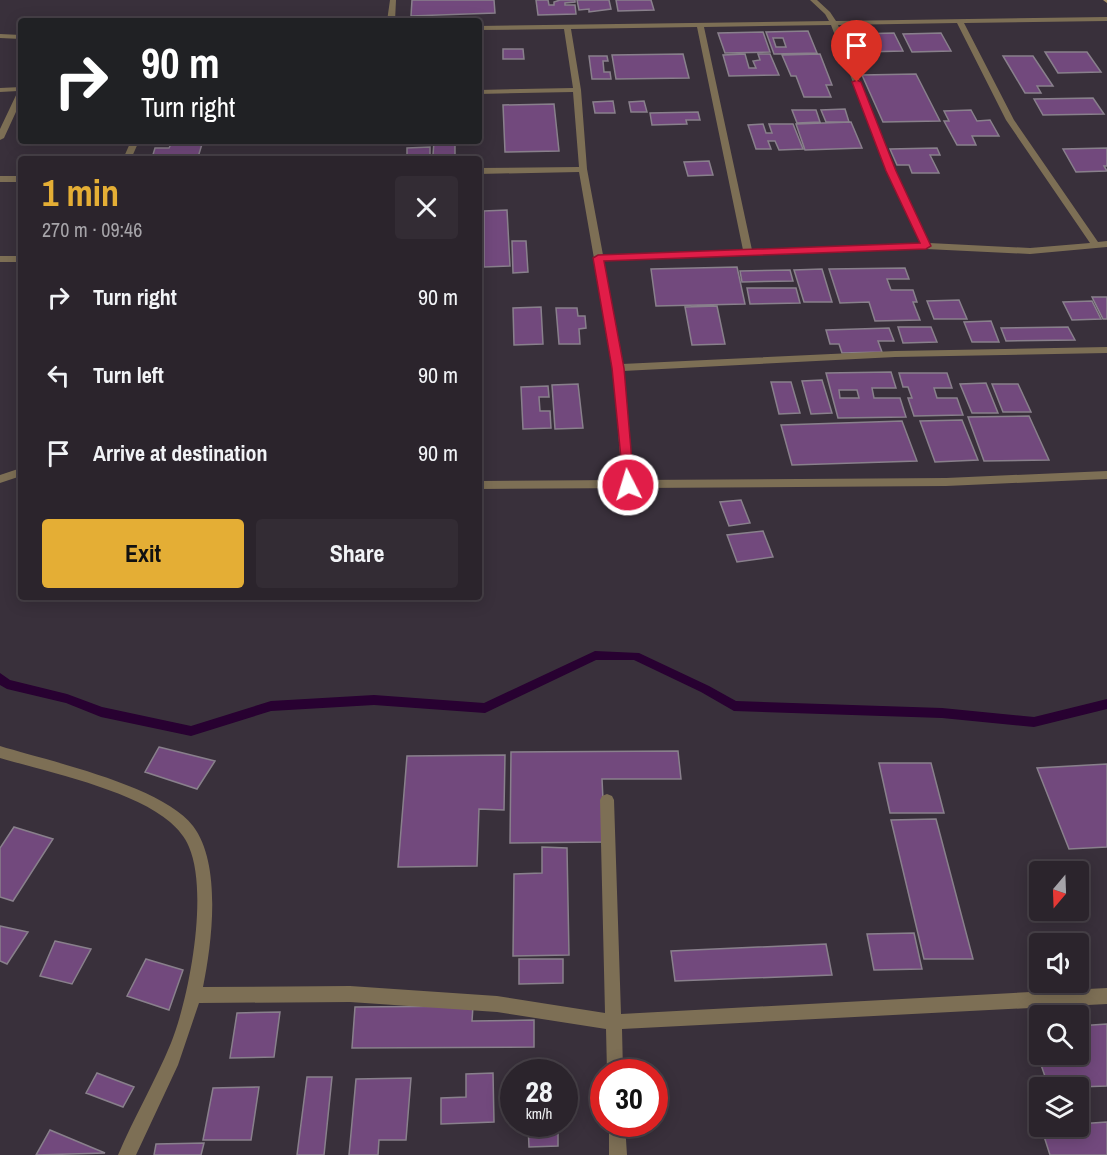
<!DOCTYPE html>
<html lang="en">
<head>
<meta charset="utf-8">
<style>
	:root { --surface:#2b242c; --page:#332c34; --text:#f1f3f6; --muted:#a6a4a9; --line:#474148; --accent:#e4ae35 }
	body { margin:0; font-family:"Archivo Narrow",sans-serif; background:var(--page); color:var(--text); height:100vh; display:flex; flex-direction:column; font-size:22px; white-space:nowrap }
	* { box-sizing:border-box; margin:0 }
	p { font-size:20px; color:var(--muted) }
	.icon { flex:none; width:33px; height:33px; fill:none; stroke:currentColor; stroke-width:2; stroke-linecap:round; stroke-linejoin:round }
	.map { position:relative; flex:1; overflow:hidden }
	.side { position:absolute; left:18px; top:156px; width:464px; height:444px; display:flex; flex-direction:column; background:var(--surface); border-radius:6px; box-shadow:0 3px 15px #0003,0 0 0 2px var(--line) }
	.side>* { flex:none }
	.top-card { position:absolute; left:18px; top:18px; width:464px; height:126px; border-radius:6px; box-shadow:0 3px 15px #0003,0 0 0 2px var(--line); background:#202124; color:#fff; overflow:hidden }
	.needle { width:39px; rotate:199deg }
	.buttons { position:absolute; left:1029px; top:861px; display:grid; gap:12px }
	.buttons a { display:grid; place-items:center; width:60px; height:60px; border-radius:6px; background:var(--surface); box-shadow:0 3px 15px #0003,0 0 0 2px var(--line); font-size:30px }
	.speed { position:absolute; left:500px; top:1059px; display:flex; gap:12px; font-size:30px; font-weight:700; text-align:center }
	.speed>* { display:grid; place-content:center; width:78px; height:78px; border-radius:50%; background:var(--surface); box-shadow:0 3px 15px #0003,0 0 0 2px var(--line); line-height:1 }
	.speed small { font-size:15px; font-weight:400 }
	.speed .limit { border:9px solid #d22; background:#fff; color:#111 }
	.pin { position:absolute; display:grid; place-items:center; width:51px; height:51px; color:#fff; margin:-62px -26px; border-radius:50% 50% 50% 0; rotate:-45deg; box-shadow:0 0 6px #0007 }
	.pin .icon { rotate:45deg }
	.me { position:absolute; width:66px; margin:-33px; rotate:355deg; stroke-linejoin:round; filter:drop-shadow(0 0 4px #0008) }
	.turn { display:flex; align-items:center; gap:21px; height:126px; padding:0 24px; font-size:27px }
	.turn .icon { width:78px; height:78px; stroke-width:2.5 }
	.turn b { display:block; font-size:42px; line-height:51px }
	.round { display:grid; place-items:center; flex:none; width:63px; height:63px; border-radius:6px; background:var(--page) }
	.overview { display:flex; align-items:center; justify-content:space-between; height:102px; padding:0 24px }
	h1 { font-size:36px; font-weight:700; line-height:45px; color:var(--accent) }
	.action { display:flex; gap:12px; margin-top:auto; padding:12px 24px }
	.action a { flex:1; height:69px; border-radius:6px; background:var(--accent); color:#111; font-size:24px; font-weight:700; line-height:69px; text-align:center }
	.action a+a { background:var(--page); color:var(--text) }
	ul { padding:0; list-style:none }
	li { display:flex; align-items:center; gap:18px; height:78px; padding:0 24px }
	li div { flex:1 }
	li b { display:block; font-size:22px }
	li em { font-style:normal }
	.map>svg:first-child { display:block }
	.lines { fill:none; stroke-linecap:round; stroke-linejoin:round }
	.stream { fill:#280131; fill-rule:evenodd }
	.building { fill:#72497d; stroke:#89808c; stroke-width:1.5; fill-rule:evenodd }
	.minor { fill:#7d6f55; fill-rule:evenodd }
	.secondary { fill:#a79066; fill-rule:evenodd }
	.route { fill:#e11d48; stroke:#92132f; stroke-width:1.5 }
</style>
</head>
<body>
<div class="map">
<svg width="1107" height="1155" viewBox="0 0 1107 1155">
	<rect width="100%" height="100%" fill="#39303b"/>
	<g class="lines">
		<path class="stream" d="M595 651 639 653 709 686 736 701 942 708 1034 717 1107 699V709L1034 727 942 718 734 711 701 692 634 660H596L485 713 374 705 271 711 191 736 101 717 66 703 7 689 0 685V673L10 680 67 694 102 707 191 726 271 701 374 695 484 703Z"/>
	</g>
	<path class="building" d="M412 0H494L495 13 411 16Z
		M536 0H548L549 5H554V2L560 0H575V2L565 3V5H575L576 14 538 15Z
		M577 0H609L611 9 589 12V9L579 10Z
		M616 0H651L654 10 618 11Z
		M808 31 817 53 774 54 766 32ZM773 38H783L786 47H776Z
		M763 32 770 52 725 53 718 33Z
		M894 33 903 51 864 52 856 34Z
		M941 33 951 51 912 52 903 34Z
		M503 49H523L524 59H503Z
		M1045 52H1087L1101 72 1058 73Z
		M683 54 689 78 616 79 612 55Z
		M745 54 749 68H756L753 61 760 60 758 54H770L779 75 729 76 723 55Z
		M820 54 832 85H826L831 97H804L796 76H791L782 55Z
		M589 56H607L608 61H603L604 72H610L611 79H592Z
		M1003 56H1033L1053 86H1037L1041 93H1025Z
		M916 74 940 121 883 122 862 75Z
		M1093 98 1104 114 1043 115 1034 99Z
		M613 101 615 113H595L593 102Z
		M644 101 647 112H631L629 102Z
		M554 104 559 151 505 152 503 105Z
		M845 109 849 122H826L821 110Z
		M792 110H816L820 122 797 123Z
		M971 110 977 121 990 120 999 136H972L976 145H957L944 121H949L944 111Z
		M698 112 700 120H686L687 124 652 125 650 113Z
		M851 122 862 148 805 150 796 124Z
		M763 124 766 133H772L769 124H793L803 149 779 150 775 141H768L771 149H756L748 125Z
		M158 141H203L198 157 152 158 155 148H169L171 144H157Z
		M434 141H455V155H433Z
		M430 147V159H407V148Z
		M937 148 940 155H930L939 173H912L909 165H897L890 149Z
		M1107 148V166H1104L1107 171 1076 172 1063 149Z
		M709 161 713 175 688 176 684 162Z
		M507 210 510 266 484 267V211Z
		M512 241H526L528 272 513 273Z
		M737 267 745 304 656 306 651 269Z
		M905 268 909 279H887L891 290H913L917 302H913L920 320 875 321 869 302 840 303 829 269Z
		M822 269 832 302H804L794 270Z
		M790 270 793 281 742 282 740 271Z
		M747 288H796L800 303 750 304Z
		M1092 297H1107V319H1103Z
		M959 300 967 319H934L927 301Z
		M1092 301 1101 319 1072 320 1063 302Z
		M717 306 725 344 692 345 685 307Z
		M541 307 543 344 514 345 513 308Z
		M556 308H577L578 316H585L586 328 579 329 580 344H559Z
		M991 321 999 342H972L964 322Z
		M898 327H931L937 342 903 343Z
		M1068 327 1075 340 1006 341 1001 328Z
		M889 328 894 341H878L882 352 842 353 839 344H830L826 330Z
		M891 372 896 388H872L874 398H900L906 417 838 418 826 373ZM839 390H857L859 398H840Z
		M899 373H947L952 388H934L937 398H957L963 415 914 416 908 398H912L908 387H903Z
		M822 380 832 413 811 414 802 381Z
		M771 382H791L800 413 779 414Z
		M986 383 998 413H972L960 384Z
		M578 384 583 428 555 429 552 385Z
		M992 384H1018L1031 412H1003Z
		M548 386 549 397H539L540 411H550L551 428 523 429 521 387Z
		M1029 416 1049 460 984 461 968 417Z
		M962 420 978 460 935 462 920 421Z
		M902 421 917 461 792 465 781 425Z
		M741 500 750 523 729 526 720 502Z
		M763 531 773 557 737 562 727 535Z
		M159 747 215 761 197 789 145 772Z
		M678 751 681 779H602L605 842 510 843 511 752Z
		M505 755 504 810 479 809 477 866 398 867 407 756Z
		M879 763H931L944 813H890Z
		M1107 764V847L1069 849 1037 768Z
		M936 819 973 959H924L891 820Z
		M14 827 53 839 13 901 0 897V848Z
		M542 847 567 848 569 955 513 956 514 874 542 873Z
		M0 926 28 932 7 964 0 961Z
		M914 933 922 969 874 970 867 934Z
		M55 941 91 949 72 984 40 976Z
		M826 944 832 975 675 981 671 951Z
		M146 959 183 970 169 1010 127 996Z
		M519 959H563V983L519 984Z
		M473 1006 472 1021 534 1020V1047L352 1048 355 1007Z
		M280 1012 274 1057 230 1058 237 1013Z
		M1107 1024V1086L1049 1088 1029 1030 1040 1029V1054H1078V1026Z
		M97 1073 134 1087 123 1107 86 1093Z
		M493 1073 494 1122 441 1124V1098L466 1097V1074Z
		M307 1077H332L324 1155H297Z
		M411 1078 406 1140H379L378 1155H349L356 1079Z
		M259 1087 251 1140H203L213 1088Z
		M1107 1122V1155H1050L1041 1127 1078 1126V1124Z
		M528 1124H558V1146L529 1147Z
		M50 1130 105 1153 36 1155Z
		M204 1143 201 1155H154L156 1144Z"/>
	<g class="lines">
		<path class="minor" d="M390 0H396L395 21H387Z
			M810 0H817L830 12 836 21 1107 17V21L964 23 1014 120 1098 242 1107 241V247L1030 254 926 249 604 261 622 364 895 351 1107 347V353L895 357 623 371 633 480 946 478 1107 471V479L946 486 478 489V481L622 480 613 368 579 172 478 174V168L579 167 573 92 478 94V90L573 88 564 29 478 30V26L829 21 825 14ZM957 23 1006 120 1090 243 1030 248 929 243 895 171 838 25ZM831 25 887 171 920 243 752 250 704 27ZM697 27 743 250 603 255 587 169 581 90 571 29Z
			M0 34 21 35V39L0 38Z
			M21 87V101L4 138 0 140V129L18 91 0 92V88Z
			M131 141H139L131 159H123Z
			M0 176H21V182H0Z
			M0 256H21V262H0Z
			M21 468V476L0 483V475Z
			M0 746C49 761 163 786 193 826 222 864 212 943 203 987L350 986 497 996 605 1013 600 800 602 796 607 794 612 796 614 800 621 1014 1107 988V1004L622 1029 623 1072H607L606 1029 497 1012 350 1002 199 1003 178 1065 136 1155H118C134 1117 155 1082 171 1043 189 998 209 894 189 847 185 837 178 829 170 822 133 790 48 772 0 758Z
			M609 1124H625L627 1155H609Z"/>
		<path class="secondary" d="M1103 0H1107V3Z"/>
	</g>
	<path class="route" d="M857 80 861 82 896 171 931 246 926 249 604 261 624 368 634 485 633 488H624L612 368 593 258 598 255 920 243 886 171 852 82Z"/>
</svg>
<div class="buttons">
<a><svg class="needle" viewBox="-14 -14 28 28"><path d="M0-13l5 13h-10z" fill="#e53935"/><path d="M0 13l5-13h-10z" fill="#a6a4a9"/></svg></a>
<a><svg class="icon" aria-label="sound" viewBox="0 0 24 24"><path d="M4 9h4l5-4v14l-5-4H4zM17 9q2 3 0 6"/></svg></a>
<a><svg class="icon" aria-label="search" viewBox="0 0 24 24"><circle cx="10" cy="10" r="6"/><path d="M15 15l6 6"/></svg></a>
<a><svg class="icon" aria-label="layers" viewBox="0 0 24 24"><path d="M12 4l9 5-9 5-9-5zM3 14l9 5 9-5"/></svg></a>
</div>
<div class="speed"><div>28<small>km/h</small></div><div class="limit">30</div></div>
<div class="pin" style="left:857px;top:82px;background:#d93025"><svg class="icon" aria-label="arrive" viewBox="0 0 24 24"><path d="M6 21V4h12l-3 4 3 4H6"/></svg></div>
<svg class="me" style="left:628px;top:485px" viewBox="-20 -20 40 40"><circle r="17" fill="#e11d48" stroke="#fff" stroke-width="3"/><path d="M0-11L8 9 0 5-8 9z" fill="#fff"/></svg>
<div class="top-card">
<div class="turn"><svg class="icon" aria-label="right" viewBox="0 0 24 24"><path d="M7 20v-9h11M14 6l5 5-5 5"/></svg><div><b>90 m</b>Turn right</div></div>
</div>
<section class="side">
<div class="overview"><div><h1>1 min</h1><p>270 m · 09:46</p></div><a class="round"><svg class="icon" aria-label="close" viewBox="0 0 24 24"><path d="M6 6l12 12M18 6L6 18"/></svg></a></div>
<ul>
<li><svg class="icon" aria-label="right" viewBox="0 0 24 24"><path d="M7 20v-9h11M14 6l5 5-5 5"/></svg><div><b>Turn right</b></div><em>90 m</em></li>
<li><svg class="icon" aria-label="left" viewBox="0 0 24 24"><path d="M17 20v-9H6M10 6l-5 5 5 5"/></svg><div><b>Turn left</b></div><em>90 m</em></li>
<li><svg class="icon" aria-label="arrive" viewBox="0 0 24 24"><path d="M6 21V4h12l-3 4 3 4H6"/></svg><div><b>Arrive at destination</b></div><em>90 m</em></li>
</ul>
<div class="action"><a>Exit</a><a>Share</a></div>
</section>
</div>
</body>
</html>
